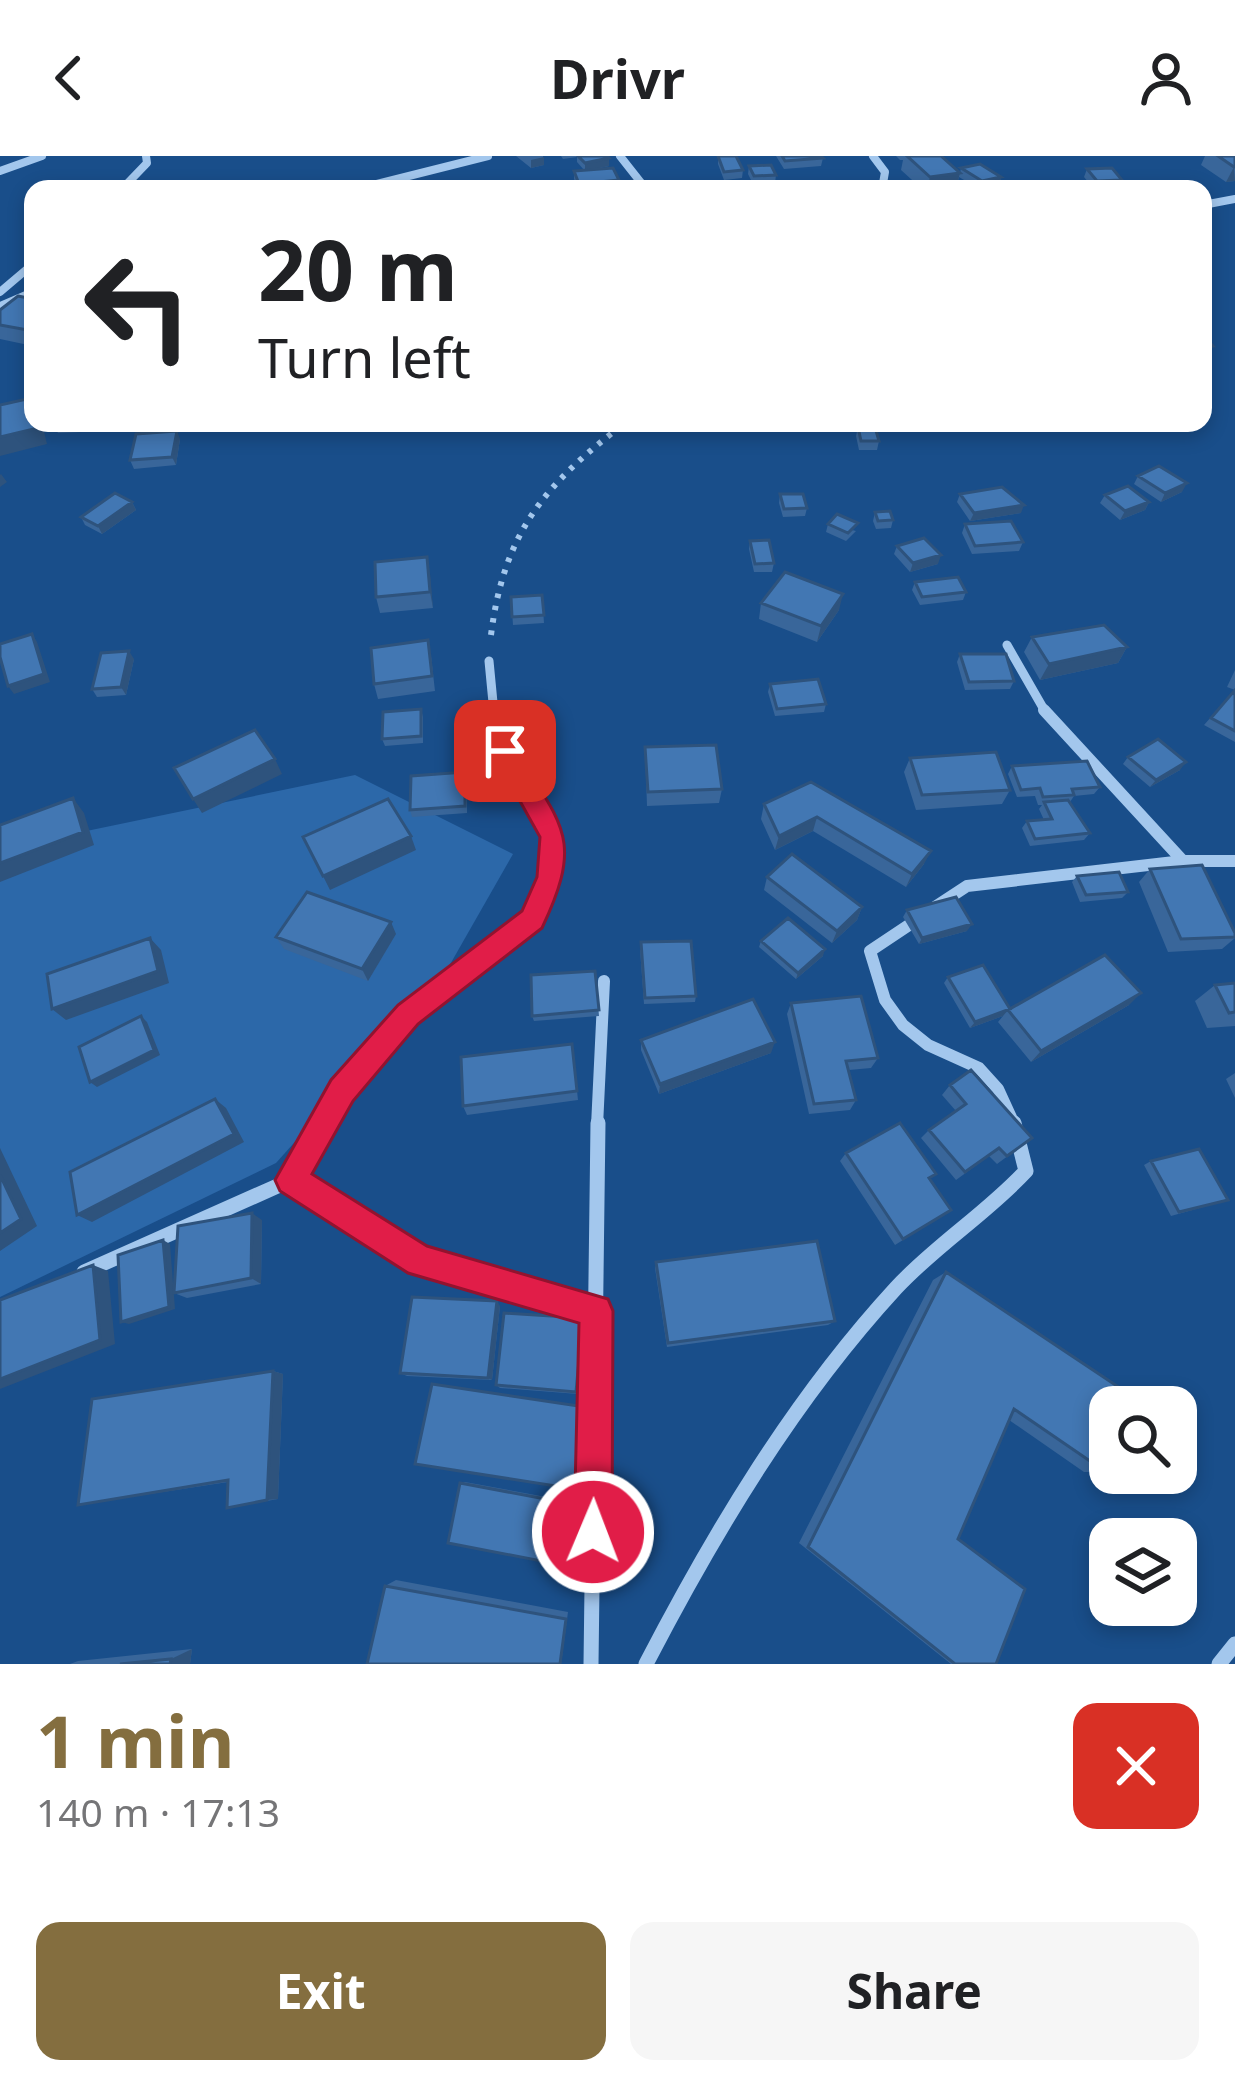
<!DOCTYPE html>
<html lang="en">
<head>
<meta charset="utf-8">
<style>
	:root { --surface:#fff; --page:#f6f6f6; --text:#202124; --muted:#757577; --accent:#846e3f }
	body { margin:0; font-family:"Noto Sans",sans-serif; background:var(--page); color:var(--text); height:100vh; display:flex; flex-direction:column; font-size:45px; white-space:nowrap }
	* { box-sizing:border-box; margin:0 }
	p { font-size:39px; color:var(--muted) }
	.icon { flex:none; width:66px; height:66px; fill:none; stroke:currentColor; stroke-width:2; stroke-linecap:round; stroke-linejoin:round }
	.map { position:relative; height:1508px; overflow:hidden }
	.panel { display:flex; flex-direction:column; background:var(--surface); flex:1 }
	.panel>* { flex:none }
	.banner { position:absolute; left:24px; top:24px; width:1188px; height:252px; border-radius:24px; box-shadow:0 6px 18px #0003; background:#fff; color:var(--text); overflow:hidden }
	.buttons { position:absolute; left:1089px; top:1230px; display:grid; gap:24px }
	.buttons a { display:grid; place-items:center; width:108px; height:108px; border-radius:24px; background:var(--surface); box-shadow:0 6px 18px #0003; font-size:60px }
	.pin { position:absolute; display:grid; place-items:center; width:102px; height:102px; color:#fff; margin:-51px; border-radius:24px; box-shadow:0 6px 18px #0006 }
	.me { position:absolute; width:132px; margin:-66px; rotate:1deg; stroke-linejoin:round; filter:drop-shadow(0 0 9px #0008) }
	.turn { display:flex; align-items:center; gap:42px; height:252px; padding:0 36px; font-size:54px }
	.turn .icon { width:156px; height:156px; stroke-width:2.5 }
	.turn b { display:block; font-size:84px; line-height:102px }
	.round { display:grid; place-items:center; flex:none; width:126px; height:126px; border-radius:24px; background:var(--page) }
	.headline { display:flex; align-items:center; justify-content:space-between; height:204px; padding:0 36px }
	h1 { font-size:72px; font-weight:700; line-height:90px; color:var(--accent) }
	.button { display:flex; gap:24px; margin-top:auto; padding:24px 36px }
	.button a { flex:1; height:138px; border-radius:24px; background:var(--accent); color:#fff; font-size:48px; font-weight:700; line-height:138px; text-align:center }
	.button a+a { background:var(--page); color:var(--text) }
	header { display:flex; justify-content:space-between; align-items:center; height:156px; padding:0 36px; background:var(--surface); font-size:54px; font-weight:700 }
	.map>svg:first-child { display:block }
	.green { fill:#2c68a9 }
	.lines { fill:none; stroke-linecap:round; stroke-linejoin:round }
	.path { stroke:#a3c7ed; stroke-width:6; stroke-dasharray:4.5 8; stroke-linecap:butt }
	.street-far3 { stroke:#a3c7ed; stroke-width:8 }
	.street-far2 { stroke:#a3c7ed; stroke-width:9 }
	.street-far1 { stroke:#a3c7ed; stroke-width:12 }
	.street { stroke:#a3c7ed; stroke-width:15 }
	.wall { fill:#39669a }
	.shaded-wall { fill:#2e537d }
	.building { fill:#4277b3; stroke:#2e537d; stroke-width:3 }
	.route { fill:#e11d48; stroke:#92132f; stroke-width:3 }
</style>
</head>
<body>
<header><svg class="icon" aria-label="back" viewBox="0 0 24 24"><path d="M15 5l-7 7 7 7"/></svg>Drivr<svg class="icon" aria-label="person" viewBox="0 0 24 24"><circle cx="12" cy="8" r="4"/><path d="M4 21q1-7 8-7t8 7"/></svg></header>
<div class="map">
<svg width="1235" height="1508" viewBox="0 0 1235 1508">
	<rect width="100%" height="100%" fill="#194e8a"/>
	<path class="green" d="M355 619 513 698 444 819 276 1007 0 1141V693Z"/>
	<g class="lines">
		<path class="path" d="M491 479C504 376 545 328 625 267"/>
		<path class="street-far3" d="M620 0 646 33
			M873 0 885 16 882 33
			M0 15 42 0
			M122 33 147 7 146 0
			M357 33 488 0
			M1203 49 1235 43
			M0 136 33 108
			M0 150 33 136"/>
		<path class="street-far2" d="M1007 489 1046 557
			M489 505 494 557"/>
		<path class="street-far1" d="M1044 554 1183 705H1235
			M935 751 967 730 1183 705
			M918 763 870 795 885 844 903 869 928 889 979 912 998 933 1015 970
			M322 970C345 930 374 893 406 861 453 814 577 762 552 678 539 634 498 603 494 554
			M597 970 604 825"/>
		<path class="street" d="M291 1024 420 1105 596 1155
			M84 1116 291 1024 324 967
			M591 1508 598 967
			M646 1508C715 1375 794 1243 896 1132 937 1088 986 1058 1026 1015L1014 967
			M1219 1508 1235 1488"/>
	</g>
	<path class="wall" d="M516 0H543L544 9 531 12Z
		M561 0H607L609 2V10L591 14 619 29 643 33H578L574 23V15L584 14 577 6V1L563 3Z
		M718 0 743 14 742 22 724 24 718 8Z
		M776 0H821L823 2 821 10 784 13Z
		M896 0H941L960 17 961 12 1001 21 999 29 979 33 959 21 956 32 922 33 901 14 903 4H900Z
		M1205 0H1235V25L1226 26 1201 9Z
		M749 10 776 19 775 27 753 28 748 18Z
		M1087 13 1122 24 1118 32 1094 33 1084 21Z
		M33 143V190L0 183V154Z
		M1203 181 1213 190 1208 199H1203Z
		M85 267 81 276 58 277 53 268Z
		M117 267H163L119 271Z
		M858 271 879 285 877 294H859L856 280Z
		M180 283 176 309 134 313 130 304Z
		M1138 320 1182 336 1161 346 1134 328Z
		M780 338 807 352 805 360 783 361 779 347Z
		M960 338 1021 357 970 365 957 346Z
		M1105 339 1149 346 1145 354 1120 364 1100 347Z
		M132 346 136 354 102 378 85 369 81 361Z
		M875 356 893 364 891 372 876 373 873 365Z
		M828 368 856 375 846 385 826 376Z
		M965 368 1023 386 1019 395 972 398 962 377Z
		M750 385 774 407 772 416H754L749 393Z
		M897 390 938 408 910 416 894 398Z
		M427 401 433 452 380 457 376 441Z
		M915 426 966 436 963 444 920 449 912 434Z
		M542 439 544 467 513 469 511 441Z
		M761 447 839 454 817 486 759 463Z
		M1032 481 1127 491 1118 507 1040 524 1024 496Z
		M960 498 1014 525 1010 533 965 534 957 506Z
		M431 500 435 535 378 543 374 528Z
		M134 503 126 539 97 541 92 533Z
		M1235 514V534L1227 531Z
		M770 528 826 548 824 556 775 560 768 536Z
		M1235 534V586L1204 569Z
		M421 553 423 561V587L385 590 382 583Z
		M645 591 722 633 719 647 647 650Z
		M1128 601 1180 614 1150 631 1123 608Z
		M910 602 1010 634 1002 648 916 654 904 616Z
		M1012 610 1100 631 1094 638 1074 640 1070 646 1090 677 1084 684 1030 690 1022 672 1027 665 1044 664 1039 653 1042 649H1038L1035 640 1017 641 1008 618Z
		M467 624V657L412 661 410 654Z
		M811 626 924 708 906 731 813 675 775 694 761 663 764 648Z
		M1150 713 1235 777V782L1222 793 1168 796 1139 726Z
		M1077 720 1128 736 1122 742 1080 746 1072 726Z
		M767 721 862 751 857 764 832 787 764 734Z
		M907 754 967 775 919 788 903 761Z
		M396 778 368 825 284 793 276 781Z
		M761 785 823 800 796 823 759 791Z
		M640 793 696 840 695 846 644 848Z
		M595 815 599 860 534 865 532 860Z
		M948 821 1010 853 1129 849 1031 906 998 866 1003 860 970 872 944 827Z
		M1235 827V870L1207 872 1195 845 1215 829Z
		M791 847 878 902 871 912 849 914 856 944 850 954 809 958 787 858Z
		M641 884 771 897 659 938 641 894Z
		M572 888 578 944 467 959 463 950Z
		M1235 917V942L1226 923Z
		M950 929 1032 982 997 1008 989 1000 956 1024 921 982 929 974 956 955 942 939Z
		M846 997 930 1024 951 1054 895 1089 840 1005Z
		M1151 1005 1228 1044 1171 1060 1144 1009Z
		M262 1064 261 1128 187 1142 174 1137Z
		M656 1106 835 1165 828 1169 667 1191 655 1112Z
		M946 1116 1106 1316H1084L1009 1264 958 1383 996 1508H951L799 1387 933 1124Z
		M500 1150 492 1224 407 1220 400 1217Z
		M583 1162 578 1238 500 1232 496 1229Z
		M273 1215 283 1218 278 1343 227 1352 228 1326 78 1349Z
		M465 1326 573 1346 562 1409 460 1327Z
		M396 1424 568 1456 561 1508H367L385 1430Z
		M192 1493 190 1508H70L78 1505Z"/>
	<path class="shaded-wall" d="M544 1V9L531 12V4Z
		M609 2V10L585 15V7Z
		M1234 11 1235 25 1226 26Z
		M960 17 956 32 927 33 930 21Z
		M1001 21 999 29 980 33 982 25Z
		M619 24V32L579 33V28Z
		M37 267H42L47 288 0 300V281Z
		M177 275 180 283 176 309 172 301Z
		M1 318 7 326 0 331V319Z
		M1187 327 1182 336 1161 346 1165 337Z
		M132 346 136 354 102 378 98 370Z
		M1149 346 1145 354 1120 364 1125 355Z
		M1024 349 1021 357 970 365 974 357Z
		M941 399 938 408 910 416 913 407Z
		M427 401 430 417 433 452 430 436Z
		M843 438 839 454 817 486 821 470Z
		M32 478 37 486 50 526 14 538 8 530Z
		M1127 491 1118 507 1040 524 1049 508Z
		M129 495 134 503 126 539 121 531Z
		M275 603 282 618 202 657 193 643Z
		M1186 606 1180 614 1150 631 1156 624Z
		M73 642 84 657 94 689 0 726V707Z
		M817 661 813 675 775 694 779 680Z
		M411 680 416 694 330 734 323 720Z
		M931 695 924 708 906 731 912 718Z
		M862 751 857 764 832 787 837 775Z
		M391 766 396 778 368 825 362 813Z
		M972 768 967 775 919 788 922 782Z
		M150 782 161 794 169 827 66 864 52 853Z
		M825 793 823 800 796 823 798 817Z
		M1141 837 1129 849 1031 906 1041 895Z
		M1008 854 1003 860 970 872 975 866Z
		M141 860 147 866 160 899 97 931 90 926Z
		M775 886 771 897 659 938 660 928Z
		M215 943 226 952 244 986 92 1066 77 1059Z
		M0 992 37 1070 0 1095Z
		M252 1057 262 1064 261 1128 251 1122Z
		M163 1084 170 1088 175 1153 129 1168 121 1166Z
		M93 1109 108 1115 115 1188 0 1233V1223Z
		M497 1145 500 1150 492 1224 488 1222Z
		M273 1215 283 1218 278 1343 267 1344Z
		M192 1493 190 1508H170L171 1503Z"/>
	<path class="building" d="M578 0H607L609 2 585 7Z
		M718 0H736L743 14 724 16Z
		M782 0H821L823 2 785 5Z
		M907 0H941L960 17 930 21Z
		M1218 0H1235V11H1234Z
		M980 8 1001 21 982 25 961 12Z
		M771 9 776 19 754 20 749 10Z
		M613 12 619 24 579 28 574 15Z
		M1112 12 1122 24 1097 25 1087 13Z
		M632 25 643 33H624L619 29Z
		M18 140 33 143V175L0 169V154Z
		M1203 181H1205L1213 190 1203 191Z
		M31 242 33 267H37L38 272 0 281V249Z
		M858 271H875L879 285H861Z
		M177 275 172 301 130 304 136 278Z
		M1159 310 1187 327 1165 337 1138 320Z
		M1128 330 1149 346 1125 355 1105 339Z
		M1002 331 1024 349 974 357 960 338Z
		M115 337 132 346 98 370 81 361Z
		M780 338H803L807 352 784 353Z
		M890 355 893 364 878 365 875 356Z
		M837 358 858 367 848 377 828 368Z
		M1011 365 1023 386 975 390 965 368Z
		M924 382 941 399 913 407 897 390Z
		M769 384 774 407 755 408 750 385Z
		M427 401 430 436 376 441 375 406Z
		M785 416 843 438 821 470 761 447Z
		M958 421 966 436 922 441 915 426Z
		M542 439 544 459 512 461 511 441Z
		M1104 469 1127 491 1049 508 1032 481Z
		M32 478 44 518 8 530 0 501V488Z
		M428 484 432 520 374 528 371 492Z
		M129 495 121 531 92 533 101 497Z
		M960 498H1006L1014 525 969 526Z
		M818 523 826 548 777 553 770 528Z
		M1235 534V575L1211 562Z
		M421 553V580L382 583 383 556Z
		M255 574 275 603 193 643 174 612Z
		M1158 583 1186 606 1156 624 1128 601Z
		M716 589 722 633 648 636 645 591Z
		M996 596 1010 634 922 639 910 602Z
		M1087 605 1100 631 1072 633 1074 639 1043 641 1040 632 1021 634 1012 610Z
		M465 616V650L410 654 411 620Z
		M811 626 931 695 912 718 817 661 779 680 764 648Z
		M73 642 83 676 0 707V669Z
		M388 643 411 680 323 720 303 681Z
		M1068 644 1090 677 1035 683 1027 665 1052 663 1044 646Z
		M792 698 862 751 837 775 767 721Z
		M1202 709 1235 777V781L1181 783 1150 713Z
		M1119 716 1128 736 1086 739 1077 720Z
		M307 736 391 766 362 813 276 781Z
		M956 741 972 768 922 782 907 754Z
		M788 762 825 793 798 817 761 785Z
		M150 782 158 815 52 853 47 818Z
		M691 785 696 840 645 842 641 786Z
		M1105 799 1141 837 1041 895 1008 854Z
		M983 809 1010 853 975 866 948 821Z
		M595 815 599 854 532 860 531 819Z
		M1235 827V856L1229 857 1215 829Z
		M861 840 878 902 846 905 856 944 814 948 791 847Z
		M753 843 775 886 660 928 641 884Z
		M141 860 154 894 90 926 79 891Z
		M572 888 577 935 463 950 461 901Z
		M971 914 1032 982 1007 1000 999 992 965 1016 929 974 966 948 950 929Z
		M215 943 234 978 77 1059 70 1016Z
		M900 967 936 1018 929 1022 951 1054 903 1083 846 997Z
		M1199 993 1228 1044 1179 1056 1151 1005Z
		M0 1019 21 1063 0 1077Z
		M252 1057 251 1122 174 1137 178 1070Z
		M163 1084 169 1151 121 1166 118 1099Z
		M817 1085 835 1165 668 1187 656 1106Z
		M93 1109 100 1184 0 1223V1144Z
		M946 1116 1135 1242 1131 1251H1110V1306L1106 1316 1014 1253 958 1383 1025 1433 996 1508H955L808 1391Z
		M412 1141 497 1145 488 1222 400 1217Z
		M504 1157 583 1162 576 1236 496 1229Z
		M273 1215 267 1344 227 1352 228 1324 78 1349 92 1243Z
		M432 1228 592 1252 581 1334 415 1308Z
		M460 1327 572 1348 562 1409 448 1387Z
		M385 1430 566 1463 560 1508H367Z
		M171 1503 170 1508H120Z"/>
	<path class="route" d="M505 586 513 589C560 669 586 680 542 772L418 868 353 945 312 1018 427 1090 608 1143 613 1155 612 1376 606 1389 593 1395 579 1389 574 1376 579 1167 408 1117 280 1035 275 1024 331 924 398 849 522 755 537 721 540 681 492 595Z"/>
</svg>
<div class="buttons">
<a><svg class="icon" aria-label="search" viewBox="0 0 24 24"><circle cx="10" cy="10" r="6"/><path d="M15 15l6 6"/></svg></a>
<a><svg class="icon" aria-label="layers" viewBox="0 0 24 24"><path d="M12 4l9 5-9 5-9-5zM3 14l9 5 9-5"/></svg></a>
</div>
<div class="pin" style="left:505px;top:595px;background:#d93025"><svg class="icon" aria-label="arrive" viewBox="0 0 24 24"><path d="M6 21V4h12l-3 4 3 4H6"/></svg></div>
<svg class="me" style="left:593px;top:1376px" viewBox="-20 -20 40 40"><circle r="17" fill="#e11d48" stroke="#fff" stroke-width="3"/><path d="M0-11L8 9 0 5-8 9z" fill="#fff"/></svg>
<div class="banner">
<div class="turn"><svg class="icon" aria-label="left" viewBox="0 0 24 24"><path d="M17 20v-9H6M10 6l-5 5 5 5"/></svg><div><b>20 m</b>Turn left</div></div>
</div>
</div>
<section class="panel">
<div class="headline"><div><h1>1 min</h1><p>140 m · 17:13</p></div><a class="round" style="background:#d93025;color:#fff"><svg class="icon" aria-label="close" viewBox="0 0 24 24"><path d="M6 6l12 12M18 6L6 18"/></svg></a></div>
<div class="button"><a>Exit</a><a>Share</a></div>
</section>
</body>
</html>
